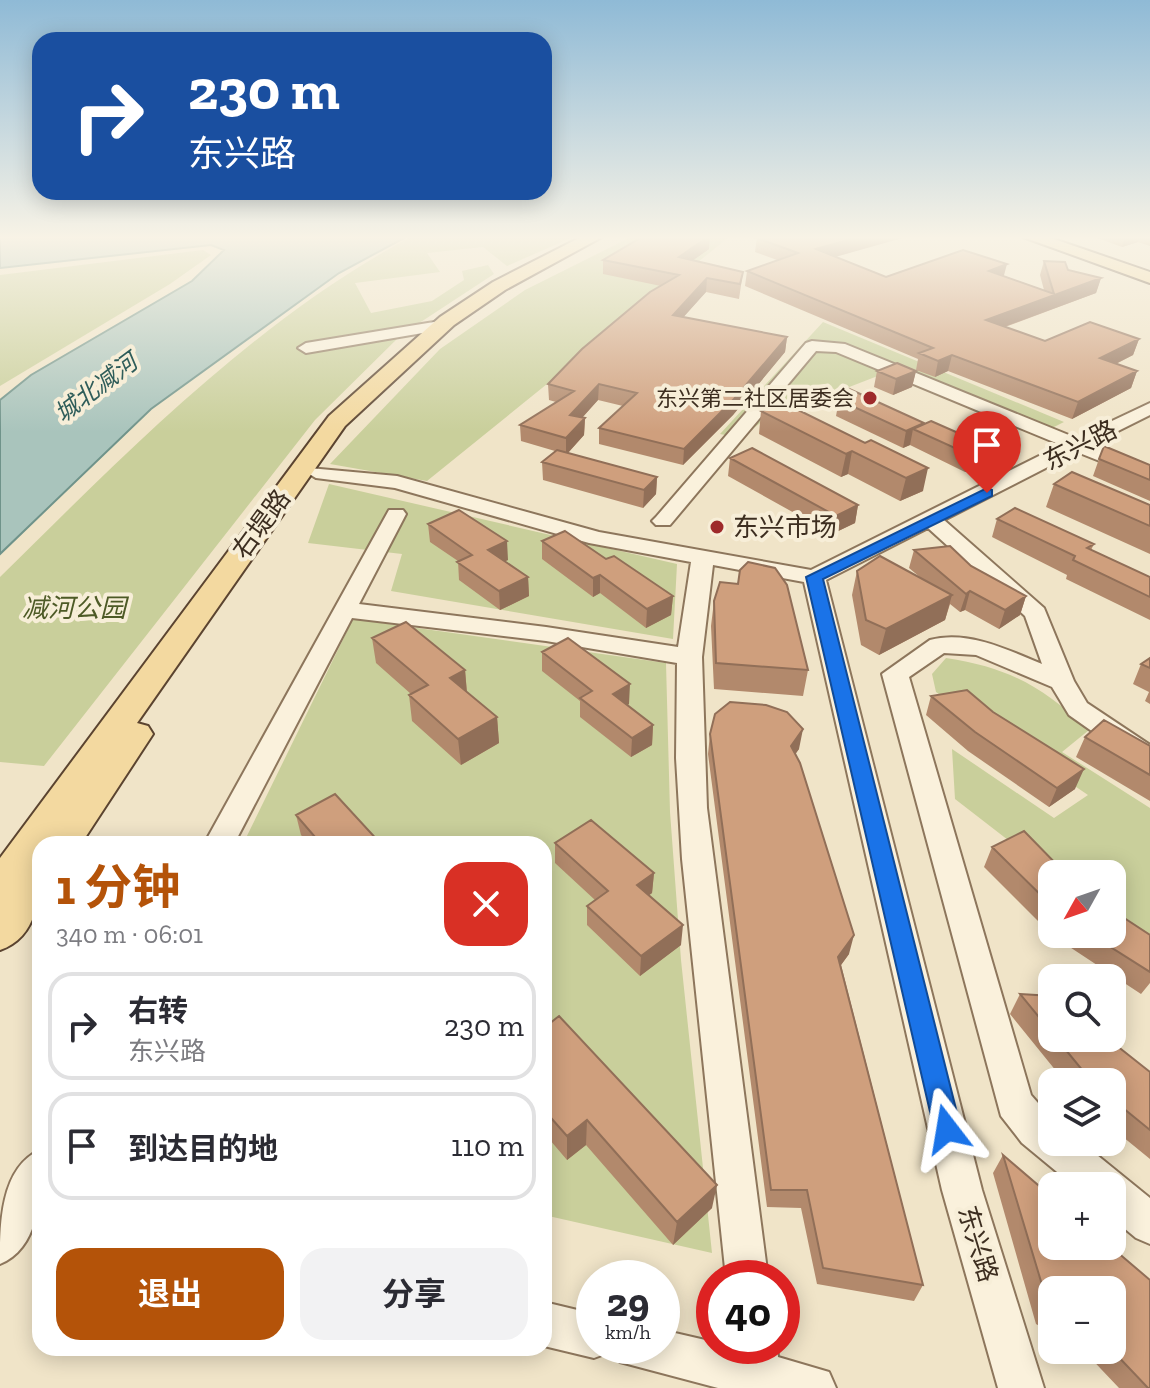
<!DOCTYPE html>
<html lang="zh">
<head>
<meta charset="utf-8">
<style>
	:root { --surface:#fff; --page:#f2f2f3; --text:#2b2b33; --muted:#7c7c81; --line:#e1e1e2; --accent:#b45309 }
	body { margin:0; font-family:"Zilla Slab","Noto Sans SC",serif; background:var(--page); color:var(--text); height:100vh; display:flex; flex-direction:column; font-size:30px; white-space:nowrap }
	* { box-sizing:border-box; margin:0 }
	p { font-size:26px; color:var(--muted) }
	.icon { flex:none; width:44px; height:44px; fill:none; stroke:currentColor; stroke-width:2; stroke-linecap:round; stroke-linejoin:round }
	.map { position:relative; flex:1; overflow:hidden }
	.panel { position:absolute; left:32px; top:836px; width:520px; height:520px; display:flex; flex-direction:column; background:var(--surface); border-radius:24px; box-shadow:0 4px 20px #0003 }
	.panel>* { flex:none }
	.guide { position:absolute; left:32px; top:32px; width:520px; height:168px; border-radius:24px; box-shadow:0 4px 20px #0003; background:#1a4fa0; color:#fff; overflow:hidden }
	.needle { width:52px; rotate:230deg }
	.fabs { position:absolute; left:1038px; top:860px; display:grid; gap:16px }
	.fabs a { display:grid; place-items:center; width:88px; height:88px; border-radius:16px; background:var(--surface); box-shadow:0 4px 20px #0003; font-size:40px }
	.speed { position:absolute; left:576px; top:1260px; display:flex; gap:16px; font-size:40px; font-weight:700; text-align:center }
	.speed>* { display:grid; place-content:center; width:104px; height:104px; border-radius:50%; background:var(--surface); box-shadow:0 4px 20px #0003; line-height:1 }
	.speed small { font-size:20px; font-weight:400 }
	.speed .limit { border:12px solid #d22; background:#fff; color:#111 }
	.pin { position:absolute; display:grid; place-items:center; width:68px; height:68px; color:#fff; margin:-82px -34px; border-radius:50% 50% 50% 0; rotate:-45deg; box-shadow:0 0 8px #0007 }
	.pin .icon { rotate:45deg }
	.me { position:absolute; width:88px; margin:-44px; rotate:346deg; stroke-linejoin:round; filter:drop-shadow(0 0 6px #0008) }
	.turn { display:flex; align-items:center; gap:28px; height:168px; padding:0 24px; font-size:36px }
	.turn .icon { width:104px; height:104px; stroke-width:2.5 }
	.turn b { display:block; font-size:56px; line-height:68px }
	.round { display:grid; place-items:center; flex:none; width:84px; height:84px; border-radius:24px; background:var(--page) }
	.headline { display:flex; align-items:center; justify-content:space-between; height:136px; padding:0 24px }
	h1 { font-size:48px; font-weight:700; line-height:60px; color:var(--accent) }
	.button { display:flex; gap:16px; margin-top:auto; padding:16px 24px }
	.button a { flex:1; height:92px; border-radius:24px; background:var(--accent); color:#fff; font-size:32px; font-weight:700; line-height:92px; text-align:center }
	.button a+a { background:var(--page); color:var(--text) }
	ul { padding:0; list-style:none }
	li { display:flex; align-items:center; gap:24px; height:108px; margin:0 16px 12px; padding:0 8px; border:4px solid var(--line); border-radius:24px }
	li div { flex:1 }
	li b { display:block; font-size:30px }
	li em { font-style:normal }
	.map>svg:first-child { display:block }
	.green { fill:#c9cf9b }
	.water { fill:#a9c4bc; stroke:#6f938a; stroke-width:2 }
	.lines { fill:none; stroke-linecap:round; stroke-linejoin:round }
	.minor-casing { stroke:#8d765c; stroke-width:4 }
	.major-casing { stroke:#5b4430; stroke-width:4 }
	.minor { fill:#faf1dc; fill-rule:evenodd }
	.major { fill:#f3d9a0; fill-rule:evenodd }
	.wall { fill:#b2896c }
	.shaded-wall { fill:#916f58 }
	.building { fill:#cf9f7d; stroke:#916f58; stroke-width:2 }
	.route { fill:#1a73e8; stroke:#114b97; stroke-width:2 }
	.poi-dot { fill:#9e2a2b; stroke:#f7eed8; stroke-width:3 }
	.labels { text-anchor:middle; stroke-width:8; stroke-linejoin:round; paint-order:stroke }
	.far-poi-label { font-size:22px; fill:#3d2e20; stroke:#f7eed8; text-anchor:end }
	.far-water-label { font-size:24px; font-style:italic; fill:#2f5d5a; stroke:#f7eed8 }
	.street-label { font-size:26px; fill:#3d2e20; stroke:#f7eed8 }
	.poi-label { font-size:26px; fill:#3d2e20; stroke:#f7eed8; text-anchor:start }
	.park-label { font-size:26px; font-style:italic; fill:#4d5a26; stroke:#f7eed8 }
</style>
</head>
<body>
<div class="map">
<svg width="1150" height="1388" viewBox="0 0 1150 1388">
	<rect width="100%" height="100%" fill="#f0e4c8"/>
	<path class="green" d="M411 237H573L507 266 483 247 427 253 440 272 355 283 371 313 432 301 464 280 462 271 488 265 494 274 401 335 315 420 44 766 0 762V577C124 455 256 319 411 237Z
		M631 237H729L427 481 330 464 440 349 525 290Z
		M203 250 211 255 170 284 0 386V275Z
		M823 322 1064 422 1038 435 888 372 764 420 741 438 720 434Z
		M329 484 677 564 673 639 391 591 402 554 308 543Z
		M353 619 666 663 670 812 681 960 712 1253 544 1215V844H243Z
		M946 658C1011 668 1042 687 1089 730L1062 752 1150 808V950L1112 921V874H1052L955 799 952 749 1054 818 1088 795 936 692 932 674Z"/>
	<path class="water" d="M0 237H406L339 273 151 409 0 554V400L31 375 192 281 224 250 211 245 0 268Z"/>
	<g class="lines">
		<g class="minor-casing">
			<path id="minor" d="M440 321 446 323V329L306 353 298 348 306 343Z
				M812 341 845 344 1076 438 1150 403V415L1092 444 1150 468V481L1077 452 944 520 1044 608 1074 681 1087 703 1150 745V768L1140 765 1069 715 1052 687 976 655 944 653 909 677 1031 1095 1052 1119V1142H1081L1150 1198V1244L1136 1238 1112 1218V1186H1074L1022 1143 1001 1116 882 674 930 640C968 630 1008 650 1042 664L1025 616 928 528 826 580 982 1190 1044 1388H998L942 1190 804 582 713 565 702 657 707 808 768 1278H726L682 859 676 758 677 663 546 641 352 618 234 844H204L389 510H403L406 514 359 604 546 627 678 647 691 562 589 543 395 488 316 478 306 472 309 468 397 476 599 532 811 570 1061 445 836 352 816 351 670 525H656L652 521 656 517 806 343Z
				M40 1150C40 1189 43 1246 0 1264 0 1225 0 1168 40 1150Z
				M544 1302 594 1314V1346H612L610 1352 594 1358 544 1346Z
				M662 1330 714 1342V1346H777L778 1357 829 1372 836 1388H718L620 1362 614 1346H662Z"/>
		</g>
		<g class="major-casing">
			<path id="major" d="M581 237H602L505 290 454 325 345 426 137 723 148 726 153 734 81 844H40C40 882 44 935 0 950V858L329 416 440 317 493 282Z
				M1023 237H1048L1150 272V283Z"/>
		</g>
		<use href="#minor" class="minor"/>
		<use href="#major" class="major"/>
	</g>
	<path class="wall" d="M1095 237H1150V246L1138 242 1122 247Z
		M757 238 836 257 886 277 1004 276 1044 290 1040 275 1044 261 1068 270 1101 278 1096 293 1005 327 1045 341 1139 339 1133 355 1116 364 1137 371 1131 388 1072 419 948 371 935 377 916 370 918 359 745 286 747 271 777 260 755 252Z
		M709 249 693 260 743 272 739 299 706 292 683 317 787 337 785 352 733 415 683 465 599 444V428L623 406 598 400 582 418H585L584 435 568 453 657 477 656 494 643 508 543 480 542 462 555 451 521 441 520 425 556 402 549 400 548 384 661 286 603 274V260Z
		M877 371H916L912 387 893 395 874 387Z
		M839 400 924 423 988 446 983 463 965 472 910 445 903 448 836 416Z
		M761 411 865 443 923 491 900 501 848 474 841 477 759 434Z
		M730 458 858 505 855 523 832 534 728 476Z
		M1099 459 1150 465V501L1093 476Z
		M1054 484 1150 505V554L1046 507Z
		M997 519 1094 544 1091 550 1150 577V620L1066 579 1067 575 992 537Z
		M428 524 508 560 505 561 528 577 529 596 500 610 459 580 458 561 430 542Z
		M542 541 606 559 673 596 671 615 646 628 600 593 593 597 542 559Z
		M914 550 971 566 1026 596 1020 615 999 629 965 610 960 612 950 604 945 620 879 655 861 645 852 595 857 571 921 578 909 568Z
		M714 601 808 670 803 696 714 689 711 626Z
		M372 638 465 670 467 692 497 717 499 743 461 765 412 721 409 695 411 694 376 663Z
		M542 652 629 704 627 705 653 725 652 745 631 757 580 717V701L542 671Z
		M1150 658V704L1145 701 1149 692 1133 684 1141 664Z
		M931 696 1075 789 1049 807 968 751 926 715Z
		M710 734 799 749 795 754 849 954 841 965 923 1285 914 1301 817 1284 801 1208 767 1207 708 754Z
		M1085 737 1150 746V801L1076 757Z
		M296 815 381 844H309L301 835Z
		M555 843 654 873 652 893 649 895 681 945 640 976 587 925V906L595 900 555 863Z
		M992 847 1052 874V934H1112L1119 915 1150 935V983L1141 994 1053 936 984 867Z
		M1020 994 1052 996V1038H1107L1150 1072V1159L1112 1128V1082H1065L1010 1014Z
		M544 1028 712 1208 673 1245 586 1145 567 1160 544 1133Z
		M1003 1155 1052 1197V1246H1110L1150 1280V1388H1119L1083 1350H1112V1290H1052V1333L1036 1324 993 1173Z"/>
	<path class="shaded-wall" d="M708 237H710L709 249 678 271 679 257Z
		M859 237H906L814 263 816 249Z
		M1125 237H1140L1138 242 1122 247Z
		M1007 264 1003 279 989 271Z
		M707 278 706 292 672 330 673 315Z
		M1101 278 1096 293 982 335 986 320Z
		M787 337 785 352 733 415 683 465 684 449Z
		M1139 339 1133 355 1095 374 1100 358Z
		M952 355 948 371 935 377 938 361Z
		M916 371 912 387 893 395 896 379Z
		M1137 371 1131 388 1072 419 1078 402Z
		M599 384 598 400 570 431V415Z
		M585 418 584 435 566 455V438Z
		M924 423 913 429 910 445 903 448 906 431Z
		M988 446 983 463 965 472 970 455Z
		M852 451 848 474 841 477 846 454Z
		M928 468 923 491 900 501 906 478Z
		M657 477 656 494 643 508 644 490Z
		M858 505 855 523 832 534 836 516Z
		M507 541 508 560 489 568 488 550Z
		M600 575V593L593 597V578Z
		M528 577 529 596 500 610 499 591Z
		M970 591 965 610 960 612 966 594Z
		M952 595 945 620 879 655 886 629Z
		M673 596 671 615 646 628 647 609Z
		M1026 596 1020 615 999 629 1005 610Z
		M465 670 467 695 450 678Z
		M630 684 629 704 612 714 613 694Z
		M497 717 499 743 461 765 458 739Z
		M653 725 652 745 631 757 632 738Z
		M803 729 799 749 787 766 791 746Z
		M1084 769 1075 789 1049 807 1057 788Z
		M654 873 652 893 636 905 637 885Z
		M683 925 681 945 640 976 641 956Z
		M854 935 849 954 833 976 838 957Z
		M587 1120 586 1145 567 1160V1136Z
		M717 1185 712 1208 673 1245 677 1222Z"/>
	<path class="building" d="M642 237H708L679 257 743 272 740 284 707 278 673 315 787 337 734 399 684 449 599 428 637 393 599 384 570 415 585 418 566 438 520 425 574 391 548 384 582 349 650 292 679 275 603 260Z
		M761 237H859L816 249 886 277 963 250 1007 264 989 271 1054 294 1044 261 1065 262 1068 270 1101 278 986 320 1045 341 1090 322 1139 339 1100 358 1137 371 1078 402 952 355 938 361 919 353 933 348 747 271 798 253 757 238Z
		M897 363 916 371 896 379 877 371Z
		M845 387 924 423 906 431 839 400Z
		M784 403 865 443 871 440 928 468 906 478 852 451 846 454 761 411Z
		M931 421 988 446 970 455 913 429Z
		M1104 446 1150 465V480L1099 459Z
		M752 448 858 505 836 516 730 458Z
		M557 450 657 477 644 490 542 462Z
		M1072 472 1150 505V526L1054 484Z
		M1015 508 1094 544 1087 548 1150 577V597L1073 560 1075 556 997 519Z
		M459 510 507 541 488 550 528 577 499 591 457 562 472 555 428 524Z
		M565 531 606 559 614 556 673 596 647 609 600 575 593 578 542 541Z
		M950 546 971 566 1026 596 1005 610 970 591 966 594 914 550Z
		M880 556 952 595 886 629 866 620 857 571Z
		M748 562 775 568 787 585 808 670 716 663 714 601 720 582 738 584 740 570Z
		M406 622 465 670 450 678 497 717 458 739 409 695 428 685 372 638Z
		M568 638 630 684 613 694 653 725 632 738 580 698 592 691 542 652Z
		M1150 658V668L1141 664Z
		M967 690 993 712 1084 769 1057 788 975 732 931 696Z
		M730 702 766 705 787 712 803 729 791 746 800 763 854 935 838 957 923 1285 823 1268 807 1190H771L710 734 715 714Z
		M1104 720 1150 746V775L1085 737Z
		M335 794 381 844H321L296 815Z
		M591 820 654 873 637 885 683 925 641 956 587 906 608 891 555 843Z
		M1024 831 1066 874H1052V906L992 847Z
		M1112 910 1150 935V972L1090 934H1112Z
		M1020 994 1052 996V1033Z
		M559 1016 717 1185 677 1222 587 1120 567 1136 544 1110V1028Z
		M1056 1038H1107L1150 1072V1130L1112 1099V1082H1092Z
		M1003 1155 1052 1197V1246H1110L1150 1280V1388H1148L1112 1350V1290H1052V1310L1049 1308Z"/>
	<linearGradient id="sky" x2="0" y2="1"><stop stop-color="#8fbad6"/><stop offset="0.55" stop-color="#f8f3e6"/><stop offset="1" stop-color="#f8f3e6" stop-opacity="0"/></linearGradient>
	<rect width="1150" height="432" fill="url(#sky)"/>
	<path class="route" d="M987 488 992 490V496L823 579 961 1129 957 1138 947 1142 938 1138 934 1129 806 577Z"/>
	<g class="poi-dot">
		<circle cx="870" cy="398" r="8"/>
		<circle cx="717" cy="527" r="8"/>
	</g>
	<g class="labels">
		<g class="far-poi-label">
			<text x="854" y="406">东兴第二社区居委会</text>
		</g>
		<g class="far-water-label">
			<text transform="translate(96 388) rotate(-37)" y="8">城北减河</text>
		</g>
		<g class="street-label">
			<text transform="translate(1080 445) rotate(-27)" y="9">东兴路</text>
			<text transform="translate(261 524) rotate(-54)" y="9">右堤路</text>
			<text transform="translate(978 1244) rotate(73)" y="9">东兴路</text>
		</g>
		<g class="poi-label">
			<text x="733" y="536">东兴市场</text>
		</g>
		<g class="park-label">
			<text x="74" y="617">减河公园</text>
		</g>
	</g>
</svg>
<div class="fabs">
<a><svg class="needle" viewBox="-14 -14 28 28"><path d="M0-13l5 13h-10z" fill="#e53935"/><path d="M0 13l5-13h-10z" fill="#7c7c81"/></svg></a>
<a><svg class="icon" aria-label="search" viewBox="0 0 24 24"><circle cx="10" cy="10" r="6"/><path d="M15 15l6 6"/></svg></a>
<a><svg class="icon" aria-label="layers" viewBox="0 0 24 24"><path d="M12 4l9 5-9 5-9-5zM3 14l9 5 9-5"/></svg></a>
<a>+</a>
<a>−</a>
</div>
<div class="speed"><div>29<small>km/h</small></div><div class="limit">40</div></div>
<div class="pin" style="left:987px;top:493px;background:#d93025"><svg class="icon" aria-label="arrive" viewBox="0 0 24 24"><path d="M6 21V4h12l-3 4 3 4H6"/></svg></div>
<svg class="me" style="left:947px;top:1129px" viewBox="-20 -20 40 40"><path d="M0-17L14 15 0 8-14 15z" fill="#1a73e8" stroke="#fff" stroke-width="4"/></svg>
<div class="guide">
<div class="turn"><svg class="icon" aria-label="right" viewBox="0 0 24 24"><path d="M7 20v-9h11M14 6l5 5-5 5"/></svg><div><b>230 m</b>东兴路</div></div>
</div>
<section class="panel">
<div class="headline"><div><h1>1 分钟</h1><p>340 m · 06:01</p></div><a class="round" style="background:#d93025;color:#fff"><svg class="icon" aria-label="close" viewBox="0 0 24 24"><path d="M6 6l12 12M18 6L6 18"/></svg></a></div>
<ul>
<li><svg class="icon" aria-label="right" viewBox="0 0 24 24"><path d="M7 20v-9h11M14 6l5 5-5 5"/></svg><div><b>右转</b><p>东兴路</p></div><em>230 m</em></li>
<li><svg class="icon" aria-label="arrive" viewBox="0 0 24 24"><path d="M6 21V4h12l-3 4 3 4H6"/></svg><div><b>到达目的地</b></div><em>110 m</em></li>
</ul>
<div class="button"><a>退出</a><a>分享</a></div>
</section>
</div>
</body>
</html>
